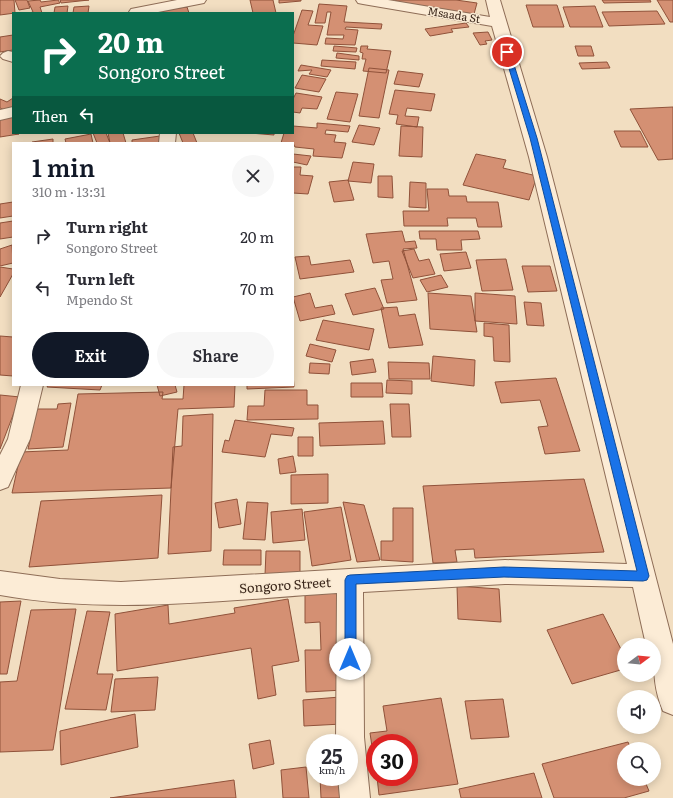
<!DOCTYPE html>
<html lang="en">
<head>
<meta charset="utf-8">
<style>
	:root { --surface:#fff; --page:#f7f7f7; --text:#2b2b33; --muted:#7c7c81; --accent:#111827 }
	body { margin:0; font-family:Literata,serif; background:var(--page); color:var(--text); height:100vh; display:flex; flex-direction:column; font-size:15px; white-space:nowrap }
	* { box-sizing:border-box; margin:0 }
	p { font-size:13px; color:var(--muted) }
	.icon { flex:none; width:22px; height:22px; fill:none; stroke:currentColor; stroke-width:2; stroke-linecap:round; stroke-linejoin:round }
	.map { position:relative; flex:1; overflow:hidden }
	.sheet { position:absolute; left:12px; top:142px; width:282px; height:244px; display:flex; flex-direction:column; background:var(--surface); border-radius:0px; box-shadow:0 2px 10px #0003 }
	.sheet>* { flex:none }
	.top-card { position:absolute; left:12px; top:12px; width:282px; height:122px; border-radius:0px; box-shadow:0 2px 10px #0003; background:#0b6e4f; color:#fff; overflow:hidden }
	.needle { width:26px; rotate:74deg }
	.fabs { position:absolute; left:617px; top:638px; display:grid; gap:8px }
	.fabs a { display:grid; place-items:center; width:44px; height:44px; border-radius:50%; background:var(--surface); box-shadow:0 2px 10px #0003; font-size:20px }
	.speed { position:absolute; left:306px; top:734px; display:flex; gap:8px; font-size:20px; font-weight:700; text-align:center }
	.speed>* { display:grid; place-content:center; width:52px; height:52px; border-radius:50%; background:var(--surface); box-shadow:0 2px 10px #0003; line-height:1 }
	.speed small { font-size:10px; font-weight:400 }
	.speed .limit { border:6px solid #d22; background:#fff; color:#111 }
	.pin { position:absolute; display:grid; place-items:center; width:34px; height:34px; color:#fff; margin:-17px; border:2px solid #fff; border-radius:50%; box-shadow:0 1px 4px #0007 }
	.me { position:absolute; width:44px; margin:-22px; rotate:0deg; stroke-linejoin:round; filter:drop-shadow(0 0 3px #0008) }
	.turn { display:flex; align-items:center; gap:14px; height:84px; padding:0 20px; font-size:18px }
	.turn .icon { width:52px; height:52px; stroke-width:2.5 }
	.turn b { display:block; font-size:28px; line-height:34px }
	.then { display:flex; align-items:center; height:38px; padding:0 20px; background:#0003; gap:8px; font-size:15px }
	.round { display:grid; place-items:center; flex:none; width:42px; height:42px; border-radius:21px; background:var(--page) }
	.head { display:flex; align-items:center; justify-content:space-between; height:68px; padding:0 20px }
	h1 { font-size:24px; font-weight:600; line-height:30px; color:var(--accent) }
	.cta { display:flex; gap:8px; margin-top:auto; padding:8px 20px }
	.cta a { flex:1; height:46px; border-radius:24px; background:var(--accent); color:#fff; font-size:16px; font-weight:600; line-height:46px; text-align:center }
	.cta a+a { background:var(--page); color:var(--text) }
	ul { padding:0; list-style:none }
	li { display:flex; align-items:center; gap:12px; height:52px; padding:0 20px }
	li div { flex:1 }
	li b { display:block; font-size:15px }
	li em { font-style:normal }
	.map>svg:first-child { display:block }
	.building { fill:#d49073; stroke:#90523a }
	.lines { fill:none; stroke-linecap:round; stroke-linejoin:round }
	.minor-casing { stroke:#8e6d57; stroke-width:2 }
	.minor { fill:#fcecd6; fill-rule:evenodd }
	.route { fill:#1a73e8; stroke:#114b97 }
	.labels { text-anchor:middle; stroke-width:3; stroke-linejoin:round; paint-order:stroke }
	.far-street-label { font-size:11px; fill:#3c281c; stroke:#f9e9d2 }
	.street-label { font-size:13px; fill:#3c281c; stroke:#f9e9d2 }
</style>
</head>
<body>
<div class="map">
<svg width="673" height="798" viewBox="0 0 673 798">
	<rect width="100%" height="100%" fill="#f2dec1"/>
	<path class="building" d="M0 0H14L15 13 0 15Z
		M15 0H27L30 8 19 10Z
		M40 0 41 2 58 0 60 3 40 7 42 13H29L33 12 28 1Z
		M60 0H89L61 3Z
		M250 0H273L276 13H253Z
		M279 0H301V1L279 3Z
		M396 0H456L477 3 474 14 394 4Z
		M602 0H650L651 2 604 3Z
		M657 0H673V22H670Z
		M319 4 347 6 344 22 382 24 381 29 346 27 345 29 358 30 355 45 325 44 326 38 343 39 344 35H327L331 12H327L325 23H315Z
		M526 5H557L564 27H533Z
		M68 6 67 13H54L55 7Z
		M89 6 88 13H73L74 7Z
		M595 6 603 27H570L563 7Z
		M187 7 189 13 147 12Z
		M302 10 313 11 308 25 323 26 317 45 293 43V36Z
		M657 11 665 24 609 26 602 12Z
		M466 23 469 27 451 29 453 32 430 36 425 29Z
		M488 32 492 40 485 41 487 44 480 45 473 33Z
		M13 35V50L0 52V37Z
		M334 46 357 48 356 52 333 51Z
		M361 46H368L367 49 391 51 386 73 363 71 366 59H362L363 53 360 52Z
		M575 46H591L594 56H578Z
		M337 53 359 56V60L336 58Z
		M322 60 356 62 355 69 321 66Z
		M607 62 610 68 582 69 579 63Z
		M301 65 331 70 327 77 309 74 312 70 298 71Z
		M369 68 389 70 379 118 359 116Z
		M398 71 423 74 419 87 394 84Z
		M302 75 326 79 319 92 295 88Z
		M395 90 435 94 431 111 407 108 405 116 419 117 417 127 396 124 398 115 389 114Z
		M336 92 358 94 350 122 327 119Z
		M296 93 322 97 317 109 302 108 300 113 293 112V99Z
		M13 98V114L0 108V99L7 102Z
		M673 107V159L658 160 630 109Z
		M13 117V133L19 134 0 137V118Z
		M317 123 350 126 348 132 326 130 325 134 336 135 334 142 346 143 342 158 313 156 314 149 295 147 293 143H281L284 133H293V126L317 128Z
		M359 125 380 128 374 145 352 142Z
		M401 126 423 127 422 157 399 156Z
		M614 131H640L648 147H621Z
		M93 133H106L110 143H97Z
		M108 133H123L126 143H110Z
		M179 133H193L197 143H183Z
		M250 133H274V135Z
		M91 134 93 143H66L65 139Z
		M160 136 162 143H132V140Z
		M53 139V143H32V142Z
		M293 154 311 156 307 165 293 162Z
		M476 154 506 160 503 168 537 176 529 200 463 185Z
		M353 162 374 164 371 183 348 181Z
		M293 167H301L300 175 313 176 308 194 293 193Z
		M378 176H392L393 198 378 197Z
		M348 180 354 200 334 202 329 182Z
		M410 182 426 183V208L409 207Z
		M427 189H448L449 196H466L467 202H498L502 227H478L476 218H447L448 226H404L403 211H429Z
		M13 202V216L0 218V204Z
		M13 221V237L0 239V223Z
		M402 231 405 242 415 241 417 248 403 249 417 300 387 303 381 280 393 279 389 261 373 263 366 234Z
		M419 231H478L480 239 461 240 462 250H437L436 239H420Z
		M12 245 13 263 0 266V249Z
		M414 249 419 261 429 259 435 274 413 278 402 251Z
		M466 252 471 268 444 271 440 254Z
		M309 256 311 265 350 260 354 272 300 279 295 257Z
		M506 259 513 290 482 291 476 260Z
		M522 266H550L557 291 528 292Z
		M0 267 13 269V274L0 297Z
		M441 275 448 287 427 292 420 280Z
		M375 288 384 309 353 315 345 294Z
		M310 293 315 308 332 305 335 314 300 321 293 297Z
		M428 293 471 296 477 332 430 329Z
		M475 293 515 296 517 324 475 321Z
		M524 302 541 303 544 326 527 325Z
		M397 307 399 316 415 314 423 345 389 348 381 308Z
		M323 320 374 329 369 350 316 340Z
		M484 323 509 325 510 362 494 361 493 337 484 336Z
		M0 336 13 337V376L0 375Z
		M310 344 336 350 332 362 306 356Z
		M433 356 475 360 474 386 431 381Z
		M373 359 376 372 352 375 350 362Z
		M388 362 429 363 430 379H389Z
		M310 363 330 364 329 374 309 373Z
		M293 373 294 387 247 389V385H293Z
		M556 378 580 451 545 454 538 427 548 426 540 400 501 403 495 382Z
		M387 380 412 381V394L386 393Z
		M351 383H382L383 397H351Z
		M48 385H102L100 390 47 387Z
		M157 385H175L177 392 160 396Z
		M184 385H235L234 407 178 409 171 488 12 493 21 452 68 450 78 394 163 392 162 399H183Z
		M265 390H307V405H318V419L247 420 248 406H264Z
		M0 395 20 397 0 449Z
		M71 403 63 447 28 449 37 409H57L58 404Z
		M390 404H409L411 437H392Z
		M213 414 211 551 168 554 173 447 182 446 183 416Z
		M235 420 294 428 292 436 271 434 265 457 222 452 225 440 229 441Z
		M383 421 385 444 320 446 319 423Z
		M298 437H313V456H298Z
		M293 456 296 472 280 474 278 459Z
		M328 474V503L291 504V475Z
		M584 479 604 552 475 558 474 549 455 550 457 562 433 563 423 486Z
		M162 495 158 558 29 567 41 501Z
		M237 499 241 524 219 528 215 503Z
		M247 502 268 503 265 540 243 539Z
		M343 502 364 505 380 560 357 562Z
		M341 507 351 560 312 566 304 512Z
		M393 508H413V562L381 560V541H393Z
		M302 509 305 540 273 543 271 512Z
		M224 550H261V565H223Z
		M266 551H300V574L265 575Z
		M457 586 499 589 501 622 458 619Z
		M340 593 344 690 306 692 305 650H321L320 622 305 623V594Z
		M288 599 299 661 272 666 276 695 258 699 251 648 117 671 115 614 168 605 169 624 235 613 234 608Z
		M21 601 7 674H0V602Z
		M76 609 53 750 0 752V682L17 681 31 610Z
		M87 611 110 612 97 674H113L106 710 65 709Z
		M603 614 624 655V669L572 684 547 630Z
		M158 677 155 710 111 712 115 679Z
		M340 697 342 724 304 726 303 700Z
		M441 698 458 784 379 795 377 777H409V743H375V767L370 733 387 731 383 706Z
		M503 699 509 737 471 739 465 701Z
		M135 714 138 747 61 765 60 731Z
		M270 740 274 764 253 769 249 744Z
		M628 742 631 749H624V779H644L649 791 624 798H554L542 764Z
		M306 767 309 798H283L281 770Z
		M534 773 542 798H461L459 789Z
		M320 777H344L346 798H321Z
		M234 780 236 798H110Z"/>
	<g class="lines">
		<g class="minor-casing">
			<path id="minor" d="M177 0H206L204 3 199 4 153 13 129 12 131 9Z
				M356 0H388L490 17 486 0H500L547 157 673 644V715L663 711C653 687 654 670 654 645H646L633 587 505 584 363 592 364 737 370 798H340L338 777H349V743H336L337 593C225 600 111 615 0 595V571L60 579 121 582 505 560 627 564 529 157 492 26 363 4 358 3Z
				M8 51 13 52V62L3 59 0 56 3 53Z
				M13 107V117L0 120V110Z
				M160 133H176L175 143H159Z
				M21 385H43L30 439 8 487 0 490V455L8 439Z"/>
		</g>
		<use href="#minor" class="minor"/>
	</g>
	<path class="route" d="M507 50 510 52 537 138 649 576 647 580 643 581 504 577 356 584V659L354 662 350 664 346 662 345 659V580L347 576 350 575 504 567 637 571 530 138 504 52Z"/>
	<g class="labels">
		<g class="far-street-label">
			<text transform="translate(454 15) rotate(9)" y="4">Msaada St</text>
		</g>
		<g class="street-label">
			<text transform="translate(285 585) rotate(-4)" y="5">Songoro Street</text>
		</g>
	</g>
</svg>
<div class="fabs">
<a><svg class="needle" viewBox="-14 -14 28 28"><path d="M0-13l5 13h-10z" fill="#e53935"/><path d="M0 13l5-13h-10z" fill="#7c7c81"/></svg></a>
<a><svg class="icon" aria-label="sound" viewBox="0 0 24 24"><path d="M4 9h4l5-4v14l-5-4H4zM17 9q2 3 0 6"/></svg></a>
<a><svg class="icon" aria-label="search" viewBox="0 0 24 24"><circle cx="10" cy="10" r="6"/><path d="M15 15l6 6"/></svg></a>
</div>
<div class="speed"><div>25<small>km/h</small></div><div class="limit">30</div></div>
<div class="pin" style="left:507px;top:52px;background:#d93025"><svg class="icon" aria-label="arrive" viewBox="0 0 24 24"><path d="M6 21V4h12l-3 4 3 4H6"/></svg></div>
<svg class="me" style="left:350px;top:659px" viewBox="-20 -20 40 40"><circle r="19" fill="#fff"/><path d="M0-13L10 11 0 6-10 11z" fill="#1a73e8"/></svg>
<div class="top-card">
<div class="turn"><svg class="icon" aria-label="right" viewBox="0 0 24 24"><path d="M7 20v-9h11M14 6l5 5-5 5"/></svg><div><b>20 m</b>Songoro Street</div></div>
<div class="then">Then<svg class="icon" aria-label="left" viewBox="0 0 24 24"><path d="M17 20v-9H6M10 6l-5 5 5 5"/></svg></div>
</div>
<section class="sheet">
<div class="head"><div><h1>1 min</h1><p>310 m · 13:31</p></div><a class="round"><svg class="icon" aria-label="close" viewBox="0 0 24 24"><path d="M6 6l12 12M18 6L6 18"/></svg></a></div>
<ul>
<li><svg class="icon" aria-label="right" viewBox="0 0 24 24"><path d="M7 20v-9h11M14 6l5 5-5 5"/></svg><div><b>Turn right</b><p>Songoro Street</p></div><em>20 m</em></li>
<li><svg class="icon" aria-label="left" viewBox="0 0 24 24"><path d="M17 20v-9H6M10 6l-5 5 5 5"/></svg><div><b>Turn left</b><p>Mpendo St</p></div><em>70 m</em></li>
</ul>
<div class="cta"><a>Exit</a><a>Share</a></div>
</section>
</div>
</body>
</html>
